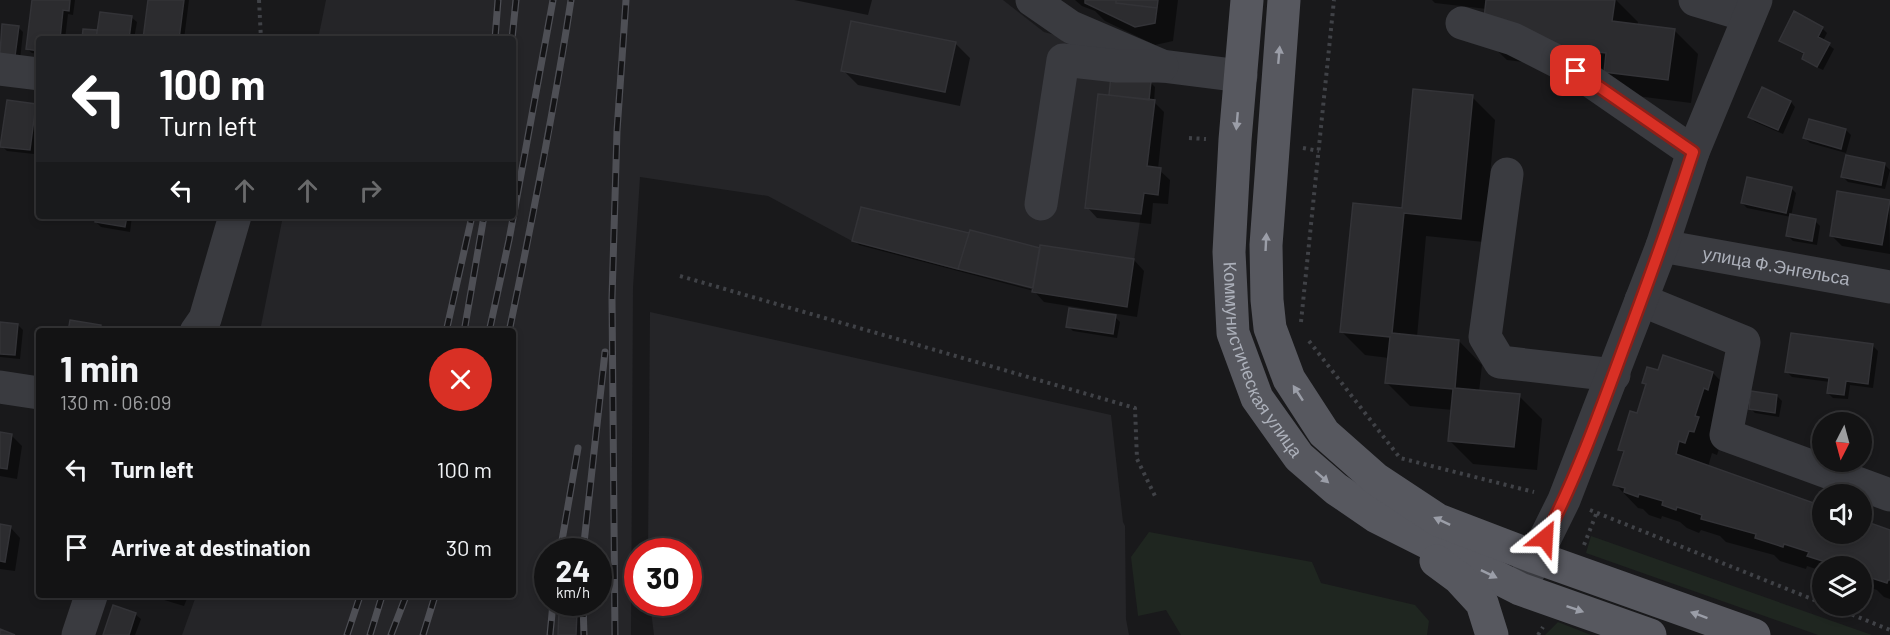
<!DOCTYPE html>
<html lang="en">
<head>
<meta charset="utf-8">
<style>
	:root { --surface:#131314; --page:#1c1c1d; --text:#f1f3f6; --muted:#9d9ea0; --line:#323234 }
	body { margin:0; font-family:Barlow,sans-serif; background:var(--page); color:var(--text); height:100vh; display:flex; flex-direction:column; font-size:22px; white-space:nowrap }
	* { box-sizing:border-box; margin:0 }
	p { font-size:20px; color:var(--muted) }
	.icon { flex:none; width:33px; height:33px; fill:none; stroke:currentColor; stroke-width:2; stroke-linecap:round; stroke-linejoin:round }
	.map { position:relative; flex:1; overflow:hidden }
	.details { position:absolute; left:36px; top:328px; width:480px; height:270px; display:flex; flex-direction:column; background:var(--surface); border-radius:6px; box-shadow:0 3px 9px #0003,0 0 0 2px var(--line) }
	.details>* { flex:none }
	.banner { position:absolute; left:36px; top:36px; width:480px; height:183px; border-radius:6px; box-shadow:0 3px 9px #0003,0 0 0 2px var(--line); background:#202124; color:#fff; overflow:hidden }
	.needle { width:39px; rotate:186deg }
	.controls { position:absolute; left:1812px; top:412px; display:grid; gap:12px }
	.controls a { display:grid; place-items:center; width:60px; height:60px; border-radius:50%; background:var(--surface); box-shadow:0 3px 9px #0003,0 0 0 2px var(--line); font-size:30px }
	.speed { position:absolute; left:534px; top:538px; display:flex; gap:12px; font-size:30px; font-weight:700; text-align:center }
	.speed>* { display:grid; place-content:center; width:78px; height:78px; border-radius:50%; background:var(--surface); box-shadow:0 3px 9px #0003,0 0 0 2px var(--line); line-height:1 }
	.speed small { font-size:15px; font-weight:400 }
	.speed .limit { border:9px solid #d22; background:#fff; color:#111 }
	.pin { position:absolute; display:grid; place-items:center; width:51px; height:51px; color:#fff; margin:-26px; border-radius:12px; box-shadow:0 3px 9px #0006 }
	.me { position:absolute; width:66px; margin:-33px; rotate:27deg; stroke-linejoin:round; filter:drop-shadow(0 0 4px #0008) }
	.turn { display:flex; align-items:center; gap:21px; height:126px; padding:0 24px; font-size:27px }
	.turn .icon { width:78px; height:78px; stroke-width:2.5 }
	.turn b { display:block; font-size:42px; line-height:51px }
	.lanes { display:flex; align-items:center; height:57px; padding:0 24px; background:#0003; justify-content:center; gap:30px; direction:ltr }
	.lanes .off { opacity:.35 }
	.round { display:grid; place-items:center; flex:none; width:63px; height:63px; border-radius:32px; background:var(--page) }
	.headline { display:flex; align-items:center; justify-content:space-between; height:102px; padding:0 24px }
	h1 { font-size:36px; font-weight:700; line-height:45px }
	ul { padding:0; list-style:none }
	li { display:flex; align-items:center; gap:18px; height:78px; padding:0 24px }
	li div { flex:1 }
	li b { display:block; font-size:22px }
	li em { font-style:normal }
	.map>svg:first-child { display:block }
	.built { fill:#252528; fill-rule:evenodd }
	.green { fill:#1f2620 }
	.shadow { fill:#0007 }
	.building { fill:#2c2c2f; stroke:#333337; stroke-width:1.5 }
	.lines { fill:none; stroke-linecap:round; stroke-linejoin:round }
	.path { stroke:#404247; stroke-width:4; stroke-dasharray:3 4.5; stroke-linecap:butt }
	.minor { stroke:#3a3b40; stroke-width:33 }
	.major { stroke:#57585f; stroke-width:33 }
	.rail-casing { stroke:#4e4f55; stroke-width:7 }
	.rail { stroke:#141416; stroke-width:4.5; stroke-dasharray:14; stroke-linecap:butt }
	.oneway { fill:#9b9ea8 }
	.route-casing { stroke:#8d1f18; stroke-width:15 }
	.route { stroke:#d93025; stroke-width:10 }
	.labels { text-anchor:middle; stroke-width:6; stroke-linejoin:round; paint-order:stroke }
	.street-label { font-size:18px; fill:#acb0ba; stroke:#141416 }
</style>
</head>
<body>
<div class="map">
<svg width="1890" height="635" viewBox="0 0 1890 635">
	<rect width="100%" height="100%" fill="#19191b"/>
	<path class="built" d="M326 0H1003L1044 32 1120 53 1152 80 1150 99 1155 100 1147 166 1161 168 1158 195 1144 194 1127 307 1032 292 1033 288 852 241 768 196 640 177 633 288 631 635H182L196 596H513V332L260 331 283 216H513V39H318ZM548 552H598V603H548Z
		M650 312 1111 415 1123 522 1125 526 1126 619 1129 635H654L650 603H688V552H648Z"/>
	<path class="green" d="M1149 532 1312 562 1321 583 1415 605 1429 621 1427 635H1181L1166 610 1138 616 1131 557Z
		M1591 536 1872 635H1818L1586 553Z
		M1558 622 1591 635H1545Z"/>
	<path class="shadow" d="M33 0H75L73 15 68 14 65 39H39V54L32 53 27 49Z
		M150 0H189L184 39H144Z
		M794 0H872L868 15Z
		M1075 0H1178L1173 41 1155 45 1105 21 1095 11 1082 6Z
		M1432 0H1616L1638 22 1637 26 1674 30 1698 54 1691 103 1629 95 1606 72 1507 60 1483 37 1487 9 1435 3Z
		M132 18 137 22 134 39H84L85 30 99 32Z
		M18 27 23 32 20 60 5 58Z
		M1822 28 1827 33 1823 41 1834 49 1823 70 1808 63 1803 58 1805 55 1786 45 1781 40Z
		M955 43 970 58 960 106 858 85 843 70Z
		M1150 82 1155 87 1154 102 1164 112 1158 169 1170 180 1168 204 1153 203 1151 224 1097 218 1087 207 1113 97 1110 94Z
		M1763 89 1791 102 1795 107 1783 134 1755 122 1750 117Z
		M1472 97 1495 120 1484 242 1426 236 1417 337 1459 341 1482 365 1479 392 1519 396 1542 419 1537 470 1473 464 1450 441 1453 410 1410 406 1387 383 1389 358 1365 355 1342 332 1403 209Z
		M35 105 39 109V117L34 154 7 151 2 146Z
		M1810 120 1846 130 1851 135 1846 153 1810 143 1805 138Z
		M1885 165 1890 170 1885 189 1848 182 1843 177Z
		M1791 188 1796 193 1791 216 1815 221 1820 226 1817 245 1793 241 1788 236 1791 217 1747 208 1742 203Z
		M1889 201 1890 254 1842 246 1831 235Z
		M862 209 970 235 1041 250 1134 260 1144 271 1137 317 1044 302 1034 291 859 245 857 243 1034 290V287L854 240Z
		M97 216H132L130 232 101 227 96 222Z
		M1115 317 1120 322 1117 338 1073 331 1068 326Z
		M0 323 18 325 23 330 20 359 0 357Z
		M1873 346 1878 351 1873 388 1850 385 1848 399 1833 398 1828 393 1830 382 1792 377 1787 372Z
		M1664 357 1713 373 1736 397 1717 455 1712 453 1708 467 1822 508V534H1862V522L1890 532V599L1884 597 1877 590 1862 585V567H1822V571L1807 566 1806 569 1780 561 1774 555 1726 542 1720 536 1701 530 1699 533 1687 528 1680 522 1662 516 1661 519 1649 515 1643 509 1638 508 1615 484 1624 454 1619 449 1638 415 1647 386 1644 382 1659 372Z
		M1777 396 1782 401 1779 417 1755 413 1750 408Z
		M0 434 12 436 22 446 17 479 0 476Z
		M0 526 10 527 20 538 15 571 0 569Z
		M151 596H188L184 606Z
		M114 607 136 615 141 619 135 635H104Z
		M577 614 582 619 581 635H559Z"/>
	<path class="building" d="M32 0H70L69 11 63 10 60 39H39V51L26 49Z
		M148 0H184L179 39H143Z
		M1085 0H1116V3L1157 8 1155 23 1135 27 1085 3Z
		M1116 0H1158L1157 8 1116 3Z
		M1486 0H1615L1612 21 1675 29 1668 80 1604 72 1606 53 1482 37Z
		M1794 11 1823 27 1818 37 1830 43 1817 67 1802 59 1804 53 1779 41Z
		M100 12 132 16 129 39H96Z
		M851 21 956 42 945 92 841 71Z
		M2 24 19 26 15 56 0 54Z
		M83 29 97 30 96 39H82Z
		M1111 76 1151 81 1149 100 1109 95Z
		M1762 87 1791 101 1778 130 1748 117Z
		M1413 89 1473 95 1461 219 1404 213 1392 333 1459 340 1455 388 1520 394 1514 447 1448 441 1453 389 1385 383 1390 337 1340 332 1353 203 1402 208Z
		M1098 94 1155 100 1147 166 1161 168 1158 195 1144 193 1141 214 1085 208Z
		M7 100 36 104 30 150 0 147Z
		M1809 119 1846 129 1841 149 1803 138Z
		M1846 155 1885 163 1881 185 1841 177Z
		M1747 177 1792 187 1786 213 1741 203Z
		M1837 191 1890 200 1882 245 1830 236Z
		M861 207 969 233 958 269 852 241Z
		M1790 214 1816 219 1812 241 1786 236Z
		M96 216H127L125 227 95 222Z
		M970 230 1040 248 1033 288 958 269Z
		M1040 245 1134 259 1127 307 1032 292Z
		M1069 308 1116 315 1113 334 1066 327Z
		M70 320 101 325 100 332H68Z
		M0 322 18 324 15 355 0 354Z
		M1791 333 1873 344 1868 384 1846 381 1844 395 1827 393 1829 378 1785 372Z
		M1663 355 1713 372 1708 390 1704 388 1695 416 1699 417 1694 432 1689 431 1685 443 1679 441 1676 454 1822 506V534H1862V520L1890 530V580H1888L1887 583 1862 575V567H1851L1836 562 1835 565 1807 556 1809 552 1784 544 1783 547 1755 538 1756 534 1701 519 1702 515 1677 507 1676 510 1662 505 1663 501 1639 494 1638 497 1624 492 1625 488 1613 485 1624 451 1618 450 1630 411 1637 413 1646 384 1642 383 1647 367 1658 370Z
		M1751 391 1777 395 1775 413 1749 409Z
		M0 432 12 434 7 469 0 468Z
		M0 524 11 526 5 562 0 561Z
		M113 605 136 613 129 635H103Z
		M559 611 577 612 576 635H558Z
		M0 629 15 635H0Z"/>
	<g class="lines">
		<path class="path" d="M259 0 261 39
			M1189 138 1206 139
			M1303 148 1319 151
			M680 276 1135 408 1137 459 1155 496
			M1301 322 1334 0
			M1309 341 1400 458 1534 492
			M1590 510 1822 603
			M1584 545 1597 512
			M1831 606 1890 630
			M1538 635 1543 627"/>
		<g class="minor">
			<path d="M1032 0 1071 27 1162 66 1241 76"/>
			<path d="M1695 0 1749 16"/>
			<path d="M1462 23 1513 39 1576 71 1693 152"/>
			<path d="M0 69 39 74"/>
			<path d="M1507 174 1485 337 1500 362 1614 375"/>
			<path d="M1041 204 1063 60 1117 66H1162"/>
			<path id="s1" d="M1662 246 1890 287"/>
			<path d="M1641 300 1744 342 1726 435 1890 495"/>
			<path d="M196 332 205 319 235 216"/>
			<path d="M0 387 39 393"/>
			<path d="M1520 589 1564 500 1662 246 1693 152 1756 0"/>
			<path d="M78 635 91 596"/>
		</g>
		<g class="major">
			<path id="s2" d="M1247 0 1235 140 1229 252 1233 333 1257 398 1299 457 1336 489 1377 517 1520 589 1650 635"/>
			<path d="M1284 0 1266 245 1267 300 1270 328 1289 379 1324 433 1376 479 1438 520 1535 557 1754 635"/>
			<path d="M1436 561 1459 578 1482 603 1492 635"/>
		</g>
		<g class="rail-casing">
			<path id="rail" d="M495 39 498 0
				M512 39 516 0
				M446 332 472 216
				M464 332 484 216
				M489 332 509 240 553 0
				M509 332C532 221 554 111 571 0
				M560 552 578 448
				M583 552 605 352
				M583 603 584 635
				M347 635 360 596
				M370 635 382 596
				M391 635 406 596
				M423 635 435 596
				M550 635 553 603
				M615 635 612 298 617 131 626 0"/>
		</g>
		<use href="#rail" class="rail"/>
	</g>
	<defs><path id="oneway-solid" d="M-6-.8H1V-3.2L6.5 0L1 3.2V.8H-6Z" transform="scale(1.5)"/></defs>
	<g class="oneway">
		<use href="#oneway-solid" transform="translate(1279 55) rotate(-85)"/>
		<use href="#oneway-solid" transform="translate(1237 121) rotate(95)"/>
		<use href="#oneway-solid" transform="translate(1266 242) rotate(-87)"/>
		<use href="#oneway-solid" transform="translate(1298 393) rotate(-123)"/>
		<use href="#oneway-solid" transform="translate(1322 477) rotate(41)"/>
		<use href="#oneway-solid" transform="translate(1442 521) rotate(-155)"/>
		<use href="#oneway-solid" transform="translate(1489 574) rotate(26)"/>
		<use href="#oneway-solid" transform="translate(1575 609) rotate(19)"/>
		<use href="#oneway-solid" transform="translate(1699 615) rotate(-160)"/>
	</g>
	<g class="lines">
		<g class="route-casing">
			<path id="route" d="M1545 538C1576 478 1599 415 1622 352 1647 285 1671 219 1693 152L1576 71"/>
		</g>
		<use href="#route" class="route"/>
	</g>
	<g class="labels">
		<g class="street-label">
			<text dy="6" stroke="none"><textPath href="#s1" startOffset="116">улица Ф.Энгельса</textPath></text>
			<text dy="6" stroke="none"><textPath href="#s2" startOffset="368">Коммунистическая улица</textPath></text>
		</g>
	</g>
</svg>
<div class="controls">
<a><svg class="needle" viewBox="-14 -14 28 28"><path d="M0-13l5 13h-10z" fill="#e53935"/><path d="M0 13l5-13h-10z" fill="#9d9ea0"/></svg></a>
<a><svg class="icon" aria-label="sound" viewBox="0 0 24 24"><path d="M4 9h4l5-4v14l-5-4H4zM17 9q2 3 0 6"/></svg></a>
<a><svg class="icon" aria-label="layers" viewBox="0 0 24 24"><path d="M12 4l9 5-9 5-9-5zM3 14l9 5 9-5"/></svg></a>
</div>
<div class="speed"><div>24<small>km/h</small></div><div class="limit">30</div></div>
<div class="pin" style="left:1576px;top:71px;background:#d93025"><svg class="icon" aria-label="arrive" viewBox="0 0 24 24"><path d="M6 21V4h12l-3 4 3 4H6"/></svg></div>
<svg class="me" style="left:1545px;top:538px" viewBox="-20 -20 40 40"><path d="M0-17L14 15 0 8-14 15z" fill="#d93025" stroke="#fff" stroke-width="4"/></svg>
<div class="banner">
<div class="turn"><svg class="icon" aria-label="left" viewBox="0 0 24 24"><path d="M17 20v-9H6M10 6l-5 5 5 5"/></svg><div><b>100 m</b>Turn left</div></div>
<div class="lanes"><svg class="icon" aria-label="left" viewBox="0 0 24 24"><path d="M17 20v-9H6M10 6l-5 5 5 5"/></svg><svg class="icon off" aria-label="ahead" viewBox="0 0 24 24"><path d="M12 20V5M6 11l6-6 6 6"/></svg><svg class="icon off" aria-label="ahead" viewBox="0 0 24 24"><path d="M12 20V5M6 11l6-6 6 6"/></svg><svg class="icon off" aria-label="right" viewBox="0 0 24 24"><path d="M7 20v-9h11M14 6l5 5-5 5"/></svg></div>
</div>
<section class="details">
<div class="headline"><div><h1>1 min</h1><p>130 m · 06:09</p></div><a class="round" style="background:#d93025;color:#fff"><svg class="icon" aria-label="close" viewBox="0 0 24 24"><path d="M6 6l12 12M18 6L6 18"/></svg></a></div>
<ul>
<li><svg class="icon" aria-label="left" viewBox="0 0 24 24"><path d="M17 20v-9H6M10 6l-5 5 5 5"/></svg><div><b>Turn left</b></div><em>100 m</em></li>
<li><svg class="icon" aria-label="arrive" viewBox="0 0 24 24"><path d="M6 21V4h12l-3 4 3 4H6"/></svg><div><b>Arrive at destination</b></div><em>30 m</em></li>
</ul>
</section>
</div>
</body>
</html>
